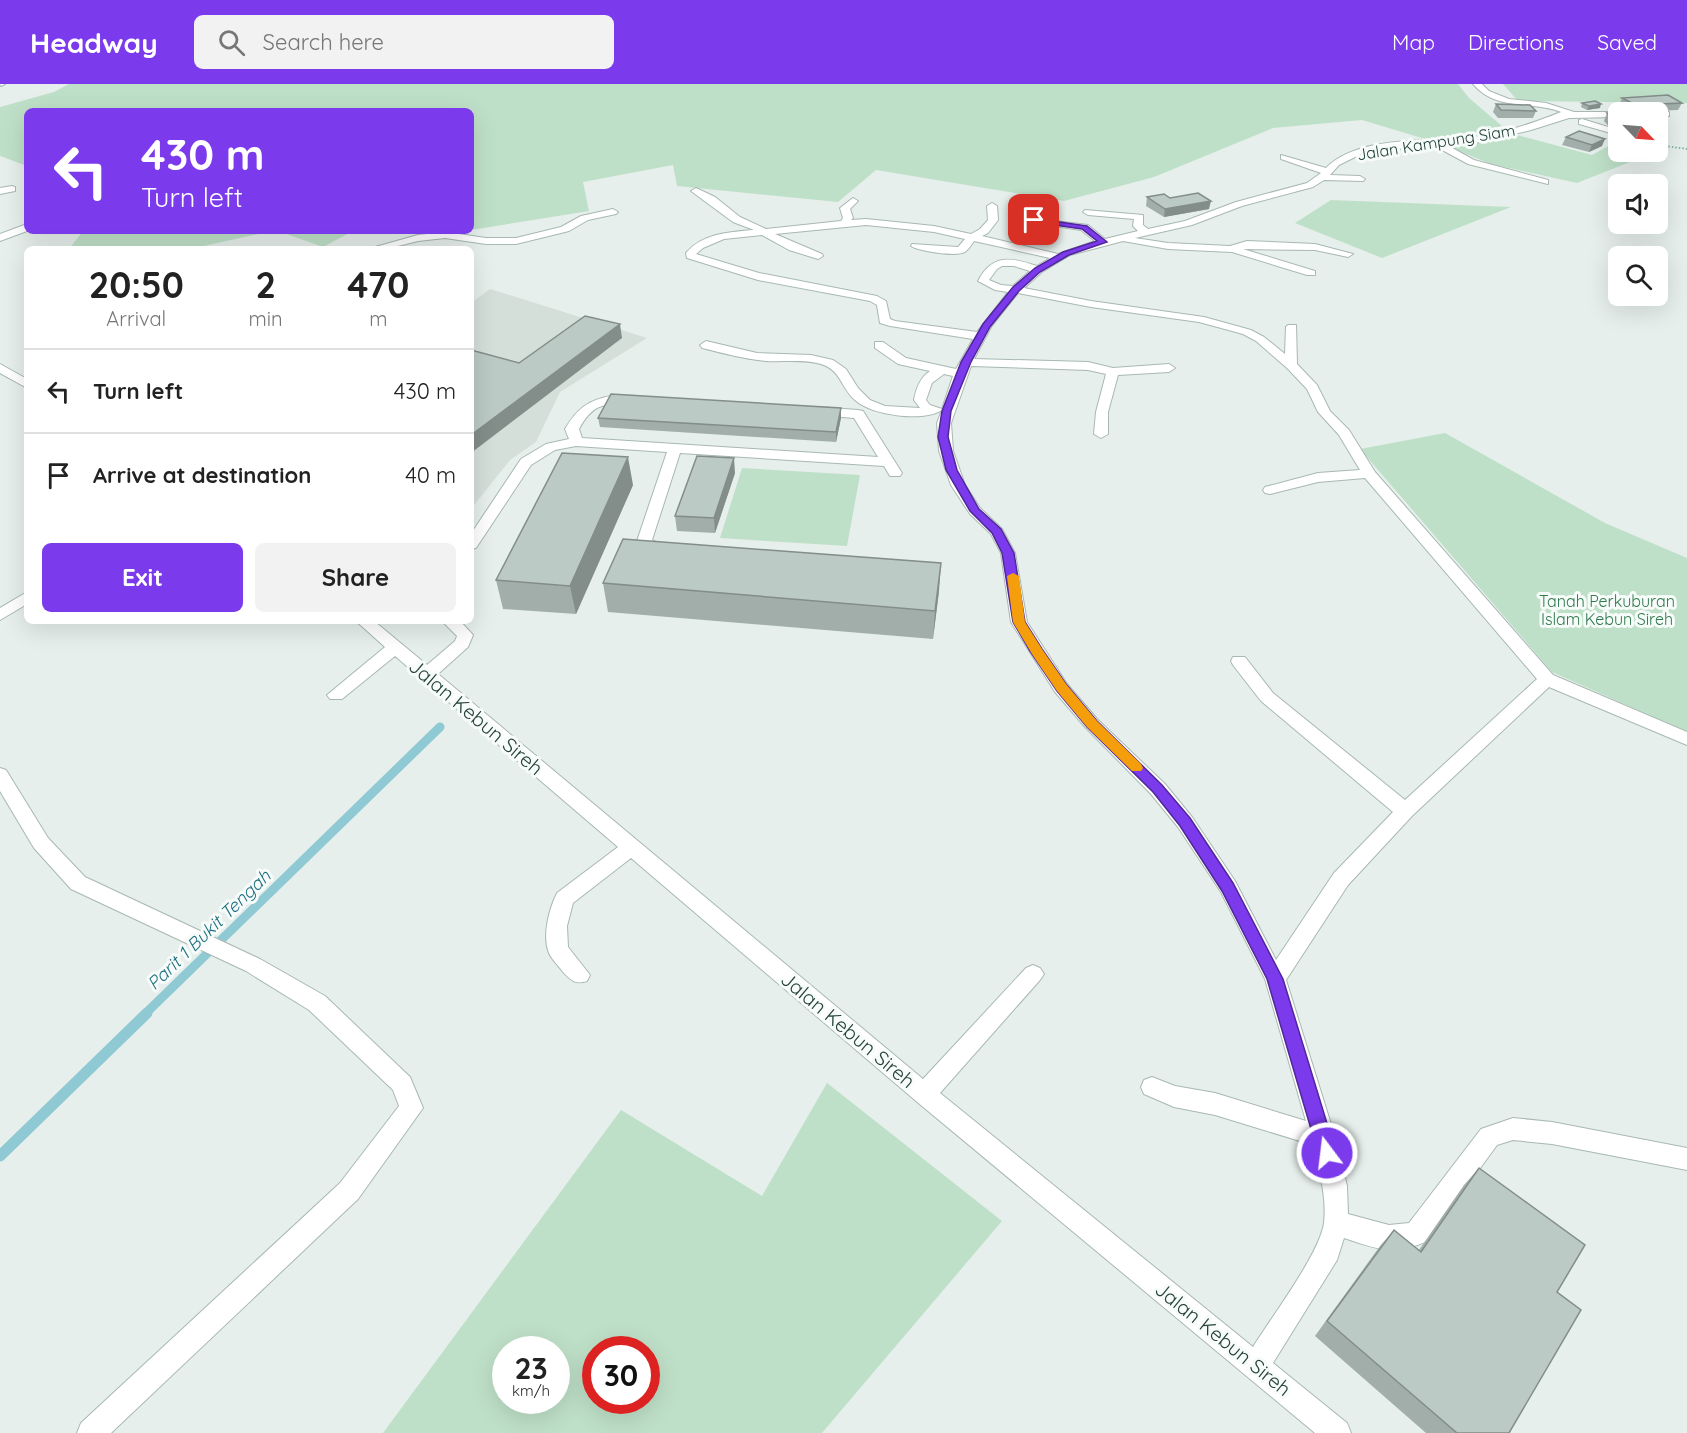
<!DOCTYPE html>
<html lang="en">
<head>
<meta charset="utf-8">
<style>
	:root { --surface:#fff; --page:#f2f2f2; --text:#222; --muted:#767676; --line:#e0e0e0; --accent:#7c3aed }
	body { margin:0; font-family:Quicksand,sans-serif; background:var(--page); color:var(--text); height:100vh; display:flex; flex-direction:column; font-size:22px; white-space:nowrap }
	* { box-sizing:border-box; margin:0 }
	p { font-size:20px; color:var(--muted) }
	.icon { flex:none; width:33px; height:33px; fill:none; stroke:currentColor; stroke-width:2; stroke-linecap:round; stroke-linejoin:round }
	.map { position:relative; flex:1; overflow:hidden }
	.side { position:absolute; left:24px; top:162px; width:450px; height:378px; display:flex; flex-direction:column; background:var(--surface); border-radius:9px; box-shadow:0 6px 24px #0002 }
	.side>* { flex:none }
	.top-card { position:absolute; left:24px; top:24px; width:450px; height:126px; border-radius:9px; box-shadow:0 6px 24px #0002; background:#7c3aed; color:#fff; overflow:hidden }
	.needle { width:39px; rotate:115deg }
	.buttons { position:absolute; left:1608px; top:18px; display:grid; gap:12px }
	.buttons a { display:grid; place-items:center; width:60px; height:60px; border-radius:9px; background:var(--surface); box-shadow:0 6px 24px #0002; font-size:30px }
	.speed { position:absolute; left:492px; top:1252px; display:flex; gap:12px; font-size:30px; font-weight:700; text-align:center }
	.speed>* { display:grid; place-content:center; width:78px; height:78px; border-radius:50%; background:var(--surface); box-shadow:0 6px 24px #0002; line-height:1 }
	.speed small { font-size:15px; font-weight:400 }
	.speed .limit { border:9px solid #d22; background:#fff; color:#111 }
	.pin { position:absolute; display:grid; place-items:center; width:51px; height:51px; color:#fff; margin:-26px; border-radius:12px; box-shadow:0 3px 9px #0006 }
	.me { position:absolute; width:66px; margin:-33px; rotate:345deg; stroke-linejoin:round; filter:drop-shadow(0 0 4px #0008) }
	.turn { display:flex; align-items:center; gap:21px; height:126px; padding:0 18px; font-size:27px }
	.turn .icon { width:78px; height:78px; stroke-width:2.5 }
	.turn b { display:block; font-size:42px; line-height:51px }
	.eta { display:flex; justify-content:space-evenly; align-items:center; height:102px; text-align:center }
	.eta b { font-size:36px; font-weight:700; line-height:42px }
	.button { display:flex; gap:12px; margin-top:auto; padding:12px 18px }
	.button a { flex:1; height:69px; border-radius:9px; background:var(--accent); color:#fff; font-size:24px; font-weight:700; line-height:69px; text-align:center }
	.button a+a { background:var(--page); color:var(--text) }
	ul { padding:0; list-style:none }
	li { display:flex; align-items:center; gap:18px; height:84px; padding:0 18px; border-top:2px solid var(--line) }
	li div { flex:1 }
	li b { display:block; font-size:22px }
	li em { font-style:normal }
	header { display:flex; align-items:center; gap:36px; box-sizing:border-box; height:84px; padding:0 30px; background:var(--accent); color:#fff }
	header strong { font-size:28px }
	nav { display:flex; gap:33px; margin-inline-start:auto; font-size:21px }
	.search { width:420px; height:54px; background:var(--page); display:flex; align-items:center; gap:15px; box-sizing:border-box; padding:0 21px; border-radius:9px; color:var(--muted); font-size:22px }
	.map>svg:first-child { display:block }
	.built { fill:#d4dfda }
	.green { fill:#bfe0c8; fill-rule:evenodd }
	.lines { fill:none; stroke-linecap:round; stroke-linejoin:round }
	.stream-far1 { stroke:#8ec9d4; stroke-width:9 }
	.stream { stroke:#8ec9d4; stroke-width:11 }
	.minor-casing { stroke:#a8b8b2; stroke-width:2 }
	.path { stroke:#86b3a5; stroke-width:2; stroke-dasharray:1.5 2; stroke-linecap:butt }
	.minor { fill:#fff; fill-rule:evenodd }
	.wall { fill:#a1aea9 }
	.shaded-wall { fill:#838d89 }
	.building { fill:#bbcac4; stroke:#838d89; stroke-width:1.5 }
	.route { fill:#7c3aed; stroke:#51269a; stroke-width:1.5 }
	.slow { fill:#f59e0b }
	.labels { text-anchor:middle; stroke-width:6; stroke-linejoin:round; paint-order:stroke }
	.street-label { font-size:16px; fill:#24423a; stroke:#f7fbf9 }
	.park-label { font-size:16px; fill:#2d7a4b; stroke:#f7fbf9 }
	.water-label { font-size:18px; font-style:italic; fill:#1c6f80; stroke:#f7fbf9 }
	.near-street-label { font-size:20px; fill:#24423a; stroke:#f7fbf9 }
</style>
</head>
<body>
<header>
<strong>Headway</strong>
<div class="search"><svg class="icon" aria-label="search" viewBox="0 0 24 24"><circle cx="10" cy="10" r="6"/><path d="M15 15l6 6"/></svg>Search here</div>
<nav><a>Map</a><a>Directions</a><a>Saved</a></nav>
</header>
<div class="map">
<svg width="1687" height="1349" viewBox="0 0 1687 1349">
	<rect width="100%" height="100%" fill="#e6efeb"/>
	<path class="built" d="M490 205 647 254 560 308 536 358 510 376 471 425V219Z"/>
	<path class="green" d="M69 0H1458L1469 14 1502 42 1435 58 1362 36 1273 44 1154 93 1064 117 876 86 838 118 677 102 673 81 583 98 589 127 471 146V27H27V82L0 72V23L54 8Z
		M1503 0H1687V19L1518 17Z
		M1517 51 1592 71 1614 59H1618V68H1655L1577 99 1491 80 1451 64Z
		M1331 116 1511 123 1382 174 1295 139Z
		M83 147H272L190 165H69Z
		M278 147H353L323 163Z
		M1445 349 1605 439 1687 474V648L1552 588 1360 365Z
		M742 384 860 391 847 462 720 454Z
		M827 999 1002 1137 822 1349H383L621 1026 762 1112ZM506 1266H556V1317H506ZM596 1266H646V1317H596Z"/>
	<g class="lines">
		<path class="stream-far1" d="M145 930 440 643"/>
		<path class="stream" d="M0 1072 147 929"/>
		<g class="minor-casing">
			<path id="minor" d="M0 0H5L1 2Z
				M1473 0H1482L1489 7 1509 15 1546 19 1574 28H1618V33L1569 34 1531 46 1475 59 1445 60 1474 76 1548 96V100L1468 80 1433 61 1363 69 1339 81 1330 91 1360 92 1365 95 1363 97 1324 96 1313 103 1242 122 1192 141 1135 154 1168 159 1230 162 1247 157 1315 160 1353 170 1348 173 1315 166 1243 165 1315 187V191H1307L1232 168 1168 165 1123 157 1070 171 1042 188 1024 204 1091 217 1204 233 1251 246 1264 253 1285 270 1286 243 1288 241H1296L1297 280 1317 301 1330 327 1349 346 1375 388 1553 591 1687 648V661L1549 603 1412 732 1348 801 1286 896 1335 1053 1347 1102 1348 1130 1389 1141 1409 1139 1481 1045 1513 1034 1552 1038 1687 1064V1086L1552 1060 1513 1056 1497 1061 1427 1157C1395 1172 1376 1165 1344 1154L1337 1176 1273 1279 1347 1339 1351 1349H1315L916 1017 631 774 573 819 567 842 568 863 590 891 587 897C575 901 571 896 563 888 559 882 552 876 549 869 542 852 549 825 557 809L618 763 395 572 342 615H330L327 611 385 563 356 537H374L427 581 455 557 457 552 442 537H460L473 551 468 563 438 590 923 995 1026 884 1033 881 1040 884 1044 890 1040 896 940 1009 1253 1263C1271 1234 1320 1169 1324 1139 1327 1112 1319 1086 1313 1061L1215 1031 1174 1023 1144 1010 1141 1003 1144 996 1152 993 1175 1002 1215 1009 1306 1037 1265 895 1221 808 1178 743 1151 710 1086 644 1055 608 1011 538 1001 469 991 450 970 430 951 401 939 367 937 339 942 326C925 338 872 332 855 316 841 304 841 286 821 280 804 275 784 278 766 277 744 275 723 269 702 264L700 261 706 257 757 269 811 271 833 276 846 285 858 304 870 316 885 322 920 324 914 316C916 304 920 294 930 287L898 280 875 264V258H883L906 274 956 285 973 255 890 242 880 239 877 221 870 217 758 196 687 174 686 169C703 149 730 148 754 146L733 138 691 107 696 104 715 113 740 133 766 145 841 137 843 134 840 124 853 114 858 117 850 125 853 134 851 136 866 135 934 142 971 150 980 145 988 136 987 122 992 119 997 122 998 136 988 149 982 152 1058 170 1095 157 1081 146 1034 139 1030 138V134L1088 141 1105 155 1138 147 1133 142 1134 135 1088 131 1083 128 1085 126 1143 131V141L1148 145 1185 137 1236 118 1307 99 1321 89 1281 75V71L1326 84C1359 51 1429 58 1473 53 1503 50 1536 38 1561 28 1530 16 1497 28 1473 0ZM866 141 934 148 965 155 958 163 912 160 911 162C918 167 956 173 965 168 968 166 972 160 974 157L1050 174 1037 182C1011 173 992 170 978 197L995 206 1008 208 977 248 895 237 890 235 886 217 877 212 759 189 696 170 703 164 724 155 762 151 789 166 818 175 823 172 822 170 775 150ZM1002 182H1014L1030 187 1013 202 1001 201 989 196 997 185ZM1018 209 1091 223 1199 238 1243 250 1256 257 1287 284 1307 305 1318 328 1339 351 1360 386 1318 389 1265 403 1263 406 1265 409 1270 410 1318 398 1365 394 1537 595 1405 716 1273 609 1245 573H1233L1231 577 1233 581 1261 617 1393 728 1334 789 1276 876 1235 797 1192 733 1165 700 1098 636 1067 600 1027 538 1015 469 1002 445 980 424 965 401 953 367 951 339 971 282 1088 286 1106 290 1096 328 1094 350 1101 354 1108 350V328L1118 291 1169 288 1175 284 1169 280 1113 284 1088 278 974 275 991 243ZM944 290 953 292 942 325 930 321 926 316 932 299Z
				M1669 28V32L1658 33V29Z
				M1582 35 1618 46V51L1579 40V36Z
				M12 102 15 103V107L0 110V104Z
				M613 125 618 128 616 130 588 136 569 147 516 160H486L445 154 418 157 386 165H368L418 151 445 148 486 154H516L561 143 581 132Z
				M27 140V147L0 157V150Z
				M0 280 27 295V304L0 289Z
				M611 312H630L636 316C620 330 600 305 579 345L582 354 878 373 854 334 817 331 811 327 817 323 858 326 863 327 902 389 900 392H890L884 382 680 369 652 456 672 467 670 470H655L637 457 667 368 576 362 555 366 531 381 476 464 471 465V450L521 375 546 360 569 355 565 345C577 325 588 316 611 312Z
				M27 508V520L0 536V524Z
				M0 684 6 686 48 754 85 793 260 875 325 912 410 993 423 1024 358 1115 111 1349H77L81 1339 340 1099 399 1022 393 1006 309 926 246 887 71 805 34 764 0 707Z"/>
		</g>
		<path class="path" d="M1658 61 1687 65"/>
		<use href="#minor" class="minor"/>
	</g>
	<path class="wall" d="M1622 14 1682 19 1678 26 1632 28 1619 22Z
		M1582 19 1600 24 1587 26 1581 23Z
		M1496 20 1536 27 1533 34H1498L1493 28Z
		M1607 29 1618 30V48L1612 46 1604 37Z
		M1658 37 1664 44 1661 52H1658Z
		M1566 53 1602 62 1589 68 1562 61Z
		M1147 113 1170 114 1209 125 1164 133 1146 122Z
		M841 324V334L836 358 600 343 598 334Z
		M735 389 715 449 677 447 675 432Z
		M633 401 576 530 503 525 496 496Z
		M603 499 939 507 933 555 608 528Z
		M1479 1084 1557 1208 1509 1349H1426L1315 1252 1380 1162 1394 1146 1419 1166 1464 1101Z"/>
	<path class="shaded-wall" d="M1601 20 1600 24 1587 26 1589 22Z
		M1605 55 1602 62 1589 68 1592 61Z
		M1211 117 1209 125 1164 133 1165 125Z
		M620 240 622 254 471 369V351Z
		M841 324V334L836 358V348Z
		M628 373 633 401 576 530 570 502Z
		M734 374 735 389 715 449 714 434Z
		M941 479 939 507 933 555 935 527Z"/>
	<path class="building" d="M1668 11 1682 19 1636 21 1622 14Z
		M1595 17 1601 20 1589 22 1582 19Z
		M1496 20 1530 21 1536 27 1501 26Z
		M1607 29 1618 30V39H1616Z
		M1658 37 1664 44H1658Z
		M1579 47 1605 55 1592 61 1566 53Z
		M1198 109 1211 117 1165 125 1147 113 1164 110 1170 114Z
		M585 232 620 240 471 351V266L519 279Z
		M611 310 841 324 836 348 598 334Z
		M562 369 628 373 570 502 496 496Z
		M697 372 734 374 714 434 675 432Z
		M623 455 941 479 935 527 603 499Z
		M1479 1084 1585 1161 1557 1208 1581 1226 1509 1349H1457L1327 1237 1394 1146 1421 1168Z"/>
	<path class="route" d="M1032 134 1087 142 1107 158 1069 171 1040 188 1019 207 990 243 971 278 951 327 948 353 957 386 979 425 1001 445 1014 469 1025 538 1042 565 1066 600 1097 637 1162 701 1190 734 1233 799 1283 895 1336 1069 1333 1075 1327 1078 1321 1075 1318 1069 1267 895 1222 807 1180 742 1153 708 1087 643 1057 607 1030 567 1013 538 1002 469 992 449 970 427 946 386 938 353 942 327 961 278 983 240 1013 203 1035 184 1063 168 1097 157 1082 145 1034 138H1032Z"/>
	<path class="slow" d="M1013 489 1019 492 1025 538 1042 565 1066 600 1097 637 1141 680 1143 684 1141 687H1132L1087 643 1057 607 1032 570 1013 538 1007 492Z"/>
	<g class="labels">
		<g class="street-label">
			<text transform="translate(1436 58) rotate(-9)" y="6">Jalan Kampung Siam</text>
		</g>
		<g class="park-label">
			<text x="1607" y="523">Tanah Perkuburan<tspan x="1607" dy="18">Islam Kebun Sireh</tspan></text>
		</g>
		<g class="water-label">
			<text transform="translate(209 846) rotate(-44)" y="6">Parit 1 Bukit Tengah</text>
		</g>
		<g class="near-street-label">
			<text transform="translate(476 633) rotate(40)" y="7">Jalan Kebun Sireh</text>
			<text transform="translate(848 946) rotate(40)" y="7">Jalan Kebun Sireh</text>
			<text transform="translate(1223 1255) rotate(39)" y="7">Jalan Kebun Sireh</text>
		</g>
	</g>
</svg>
<div class="buttons">
<a><svg class="needle" viewBox="-14 -14 28 28"><path d="M0-13l5 13h-10z" fill="#e53935"/><path d="M0 13l5-13h-10z" fill="#767676"/></svg></a>
<a><svg class="icon" aria-label="sound" viewBox="0 0 24 24"><path d="M4 9h4l5-4v14l-5-4H4zM17 9q2 3 0 6"/></svg></a>
<a><svg class="icon" aria-label="search" viewBox="0 0 24 24"><circle cx="10" cy="10" r="6"/><path d="M15 15l6 6"/></svg></a>
</div>
<div class="speed"><div>23<small>km/h</small></div><div class="limit">30</div></div>
<div class="pin" style="left:1034px;top:136px;background:#d93025"><svg class="icon" aria-label="arrive" viewBox="0 0 24 24"><path d="M6 21V4h12l-3 4 3 4H6"/></svg></div>
<svg class="me" style="left:1327px;top:1069px" viewBox="-20 -20 40 40"><circle r="17" fill="#7c3aed" stroke="#fff" stroke-width="3"/><path d="M0-11L8 9 0 5-8 9z" fill="#fff"/></svg>
<div class="top-card">
<div class="turn"><svg class="icon" aria-label="left" viewBox="0 0 24 24"><path d="M17 20v-9H6M10 6l-5 5 5 5"/></svg><div><b>430 m</b>Turn left</div></div>
</div>
<section class="side">
<div class="eta">
<div><b>20:50</b><p>Arrival</p></div>
<div><b>2</b><p>min</p></div>
<div><b>470</b><p>m</p></div>
</div>
<ul>
<li><svg class="icon" aria-label="left" viewBox="0 0 24 24"><path d="M17 20v-9H6M10 6l-5 5 5 5"/></svg><div><b>Turn left</b></div><em>430 m</em></li>
<li><svg class="icon" aria-label="arrive" viewBox="0 0 24 24"><path d="M6 21V4h12l-3 4 3 4H6"/></svg><div><b>Arrive at destination</b></div><em>40 m</em></li>
</ul>
<div class="button"><a>Exit</a><a>Share</a></div>
</section>
</div>
</body>
</html>
